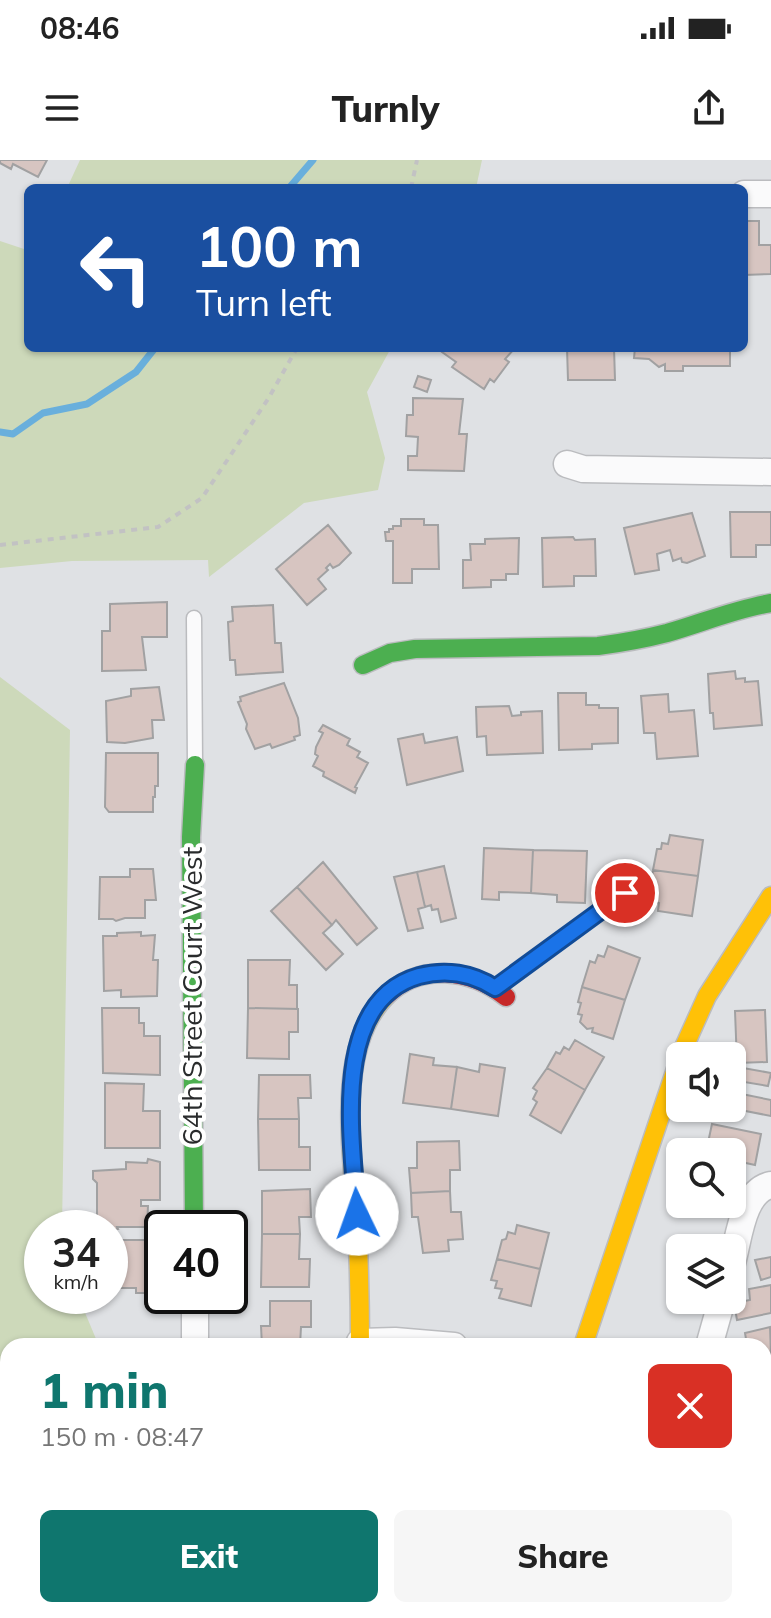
<!DOCTYPE html>
<html lang="en">
<head>
<meta charset="utf-8">
<style>
	:root { --surface:#fff; --page:#f6f6f6; --text:#222; --muted:#767676; --accent:#0f766e }
	body { margin:0; font-family:Mulish,sans-serif; background:var(--page); color:var(--text); height:100vh; display:flex; flex-direction:column; font-size:30px; white-space:nowrap }
	* { box-sizing:border-box; margin:0 }
	p { font-size:26px; color:var(--muted) }
	.icon { flex:none; width:44px; height:44px; fill:none; stroke:currentColor; stroke-width:2; stroke-linecap:round; stroke-linejoin:round }
	.map { position:relative; flex:1; overflow:hidden }
	.side { position:absolute; left:0px; top:1178px; width:772px; height:280px; display:flex; flex-direction:column; background:var(--surface); border-radius:24px 24px 0 0; box-shadow:0 2px 6px #0004 }
	.side>* { flex:none }
	.guide { position:absolute; left:24px; top:24px; width:724px; height:168px; border-radius:12px; box-shadow:0 2px 6px #0004; background:#1a4fa0; color:#fff; overflow:hidden }
	.buttons { position:absolute; left:666px; top:882px; display:grid; gap:16px }
	.buttons a { display:grid; place-items:center; width:80px; height:80px; border-radius:12px; background:var(--surface); box-shadow:0 2px 6px #0004; font-size:40px }
	.speed { position:absolute; left:24px; top:1050px; display:flex; gap:16px; font-size:40px; font-weight:700; text-align:center }
	.speed>* { display:grid; place-content:center; width:104px; height:104px; border-radius:50%; background:var(--surface); box-shadow:0 2px 6px #0004; line-height:1 }
	.speed small { font-size:20px; font-weight:400 }
	.speed .limit { border:4px solid #111; border-radius:12px; background:#fff; color:#111 }
	.pin { position:absolute; display:grid; place-items:center; width:68px; height:68px; color:#fff; margin:-34px; border:4px solid #fff; border-radius:50%; box-shadow:0 2px 8px #0007 }
	.me { position:absolute; width:88px; margin:-44px; rotate:357deg; stroke-linejoin:round; filter:drop-shadow(0 0 6px #0008) }
	.turn { display:flex; align-items:center; gap:28px; height:168px; padding:0 40px; font-size:36px }
	.turn .icon { width:104px; height:104px; stroke-width:2.5 }
	.turn b { display:block; font-size:56px; line-height:68px }
	.round { display:grid; place-items:center; flex:none; width:84px; height:84px; border-radius:12px; background:var(--page) }
	.headline { display:flex; align-items:center; justify-content:space-between; height:136px; padding:0 40px }
	h1 { font-size:48px; font-weight:800; line-height:60px; color:var(--accent) }
	.cta { display:flex; gap:16px; margin-top:auto; padding:16px 40px }
	.cta a { flex:1; height:92px; border-radius:12px; background:var(--accent); color:#fff; font-size:32px; font-weight:800; line-height:92px; text-align:center }
	.cta a+a { background:var(--page); color:var(--text) }
	.status { display:flex; justify-content:space-between; align-items:center; height:56px; padding:0 40px; background:var(--surface); direction:ltr }
	.status svg { height:22px; fill:currentColor }
	header { display:flex; justify-content:space-between; align-items:center; height:104px; padding:0 40px; background:var(--surface); font-size:36px; font-weight:800 }
	.map>svg:first-child { display:block }
	.green { fill:#cdd9ba }
	.lines { fill:none; stroke-linecap:round; stroke-linejoin:round }
	.stream { stroke:#69afdc; stroke-width:7 }
	.building { fill:#d7c5c1; stroke:#a1a1a2; stroke-width:2 }
	.lane-casing { stroke:#bbbcbf; stroke-width:17 }
	.street-casing { stroke:#bbbcbf; stroke-width:29 }
	.fast-casing { stroke:#bbbcbf; stroke-width:21 }
	.slow-casing { stroke:#bbbcbf; stroke-width:21 }
	.jam-casing { stroke:#bbbcbf; stroke-width:21 }
	.path { stroke:#c2c2c3; stroke-width:4; stroke-dasharray:6 6; stroke-linecap:butt }
	.lane { stroke:#fafafb; stroke-width:14 }
	.street { stroke:#fafafb; stroke-width:26 }
	.fast { stroke:#4caf50; stroke-width:18 }
	.slow { stroke:#ffc107; stroke-width:18 }
	.jam { stroke:#c62828; stroke-width:18 }
	.route-casing { stroke:#114b97; stroke-width:20 }
	.route { stroke:#1a73e8; stroke-width:14 }
	.labels { text-anchor:middle; stroke-width:8; stroke-linejoin:round; paint-order:stroke }
	.street-label { font-size:28px; fill:#292b2c; stroke:#fff }
</style>
</head>
<body>
<div class="status"><b>08:46</b><svg viewBox="0 0 49 12"><path d="M0 12V9h3v3zM5 12V6h3v6zM10 12V3h3v9zM15 12V0h3v12zM26 1h20v11H26zM47 4h2v5h-2z"/></svg></div>
<header><svg class="icon" aria-label="menu" viewBox="0 0 24 24"><path d="M4 6h16M4 12h16M4 18h16"/></svg>Turnly<svg class="icon" aria-label="share" viewBox="0 0 24 24"><path d="M12 15V3M7 8l5-5 5 5M5 13v7h14v-7"/></svg></header>
<div class="map">
<svg width="771" height="1458" viewBox="0 0 771 1458">
	<rect width="100%" height="100%" fill="#dfe1e4"/>
	<path class="green" d="M80 0H482L476 28H67Z
		M0 81 24 89 28 85V188H391L367 232 385 298 378 330 304 343 209 417 208 400 72 401 0 408Z
		M0 517 70 570 62 1068H42V1136H78L99 1186H8V1450H14L6 1458H0Z"/>
	<g class="lines">
		<path class="stream" d="M289 28 313 0
			M0 272 13 274 43 253 87 244 136 212 155 188"/>
	</g>
	<path class="building" d="M0 0H47L38 17 13 4 11 9 0 3Z
		M744 61H759V85H771V114L744 115Z
		M445 188H515L505 199 509 202 494 222 490 219 484 229 452 207 456 202 442 192Z
		M567 188H614L615 220H568Z
		M635 188H730V206H683V211H665V204L659 207 649 199 634 198Z
		M418 216 431 220 427 232 414 227Z
		M413 238 463 239 459 274H467L464 311 408 310V296H417L418 277 406 276 407 255H413Z
		M730 352H771V385H756V397H731Z
		M692 353 705 396 687 403 682 402 681 398 673 401 670 390 657 394 659 410 635 414 624 368Z
		M401 359H424V365H438L439 409H412V423H393V381H386L385 372H389V369H393V366H401Z
		M328 365 351 393 339 405 333 408 330 404 326 408 328 410 318 419 326 429 307 445 276 409Z
		M573 377 575 380 595 379 596 416H574V426L543 427 542 378Z
		M519 378 518 414H506V420H491V427L463 428V400H471L470 384H485V379Z
		M167 442V477H142L146 510 102 511V471H110V444Z
		M273 445 275 483H281L283 512 236 515 235 500H230L228 462 233 461 232 447Z
		M735 511 736 519 745 518V522L758 521 762 565 714 569 713 553H710L708 514Z
		M284 523 298 558 300 575 294 577 295 580 272 588 270 584 255 589 246 569 247 564 238 542 241 541 240 537Z
		M159 527 164 560H152L153 578 125 583 107 582 106 541 131 536V529Z
		M558 533H586V545H599V548H618V583L592 584V589L559 590Z
		M668 534 669 552 694 550 698 596 657 599 655 573H644L641 536Z
		M509 546 512 556 521 555V552L542 551 543 593 487 595 486 576 477 577 476 547Z
		M323 565 350 579 347 585 360 592 357 597 368 603 355 627 357 628 355 633 323 616 324 612 313 606 318 596 315 594 316 587 323 573 319 571Z
		M423 574 425 583 457 577 463 611 407 625 398 579Z
		M106 593H158V626H155V637H153V652H109L105 647Z
		M670 675 703 680 698 716 653 710 657 689H661L662 683 668 684Z
		M484 688 533 690 531 733 499 732V740L482 739Z
		M533 690 587 691 585 743 557 742V735L531 733Z
		M323 702 377 768 357 785 336 760 332 765 297 727Z
		M444 706 456 758 441 762 438 749 432 750 431 745 425 747 417 712Z
		M130 709H153L156 740H145V758H125L116 761 113 759H99L100 717H130Z
		M653 710 698 716 692 756 658 751 659 743 653 742 655 734 650 733Z
		M417 712 425 747 418 749 423 768 408 771 394 717Z
		M297 727 332 765 323 773 343 794 326 810 271 751Z
		M141 772V776L155 775 153 800H158L157 836 121 837V830L104 831 103 776H117V773Z
		M608 786 640 798 625 840 582 827 590 801 595 803 598 795 604 797Z
		M248 800H290L289 825H297V849L248 848Z
		M582 827 625 840 613 879 592 872 593 868 587 869 580 862 582 855 578 854 581 843 578 842Z
		M102 848H139V863H144V876H160V915L103 913Z
		M248 848 298 849V872H289V899L247 898Z
		M765 850 767 902 737 903 735 851Z
		M575 880 604 897 585 930 547 908 556 892 560 894 564 887 569 890Z
		M410 894 434 898 433 905 457 907 451 949 403 943Z
		M480 904 505 908 498 956 451 949 457 907 479 912Z
		M732 906 771 913 768 926 732 920Z
		M547 908 585 930 561 973 530 955 537 942 533 939 537 931 533 928Z
		M259 915H310L311 938H298L299 959H258Z
		M105 923 144 924 143 951H160V988H105Z
		M732 932 771 940V956L730 948Z
		M258 959H299V987H310V1010H259Z
		M712 964 761 974 755 1005 732 1000V992H706Z
		M459 981 460 1010H450V1031L411 1033 409 1008H417V982Z
		M148 999 160 1002V1040H141V1046H148L147 1067H117L118 1069 110 1070 97 1067V1023L93 1019V1011L126 1009V1002L147 1003Z
		M310 1029 311 1057H299L300 1074H262V1031Z
		M450 1031 451 1052H461L463 1079 448 1080 449 1091 423 1093 418 1057H412L411 1033Z
		M517 1065 549 1073 540 1109 497 1099 502 1080 506 1079 508 1072 515 1074Z
		M262 1074H300L299 1099H310L309 1127H261Z
		M121 1080H162V1136H175V1144H145V1133H136V1128H120Z
		M771 1097V1117L761 1120 755 1100Z
		M497 1099 540 1109 531 1146 499 1138 502 1129 495 1128 497 1121 491 1120Z
		M771 1125V1153L737 1160 734 1143 750 1140 749 1129Z
		M270 1141H311V1167H301L300 1186H262L261 1166H270Z
		M770 1167 771 1195 764 1196V1186H741L747 1185 745 1173Z
		M771 1229V1247L764 1248V1230Z
		M764 1321H771V1336H764Z
		M764 1358H771V1373H764Z
		M764 1395H771V1410H764Z
		M56 1450H117L124 1458H48Z
		M230 1450H289L288 1458 259 1454V1458L229 1457Z
		M393 1450 401 1453 400 1455 409 1458H390Z"/>
	<g class="lines">
		<g class="lane-casing">
			<path id="lane" d="M194 458 195 604
				M495 828 625 733
				M764 1308 771 1285"/>
		</g>
		<g class="street-casing">
			<path id="street" d="M744 34H771
				M567 304 583 309 771 312
				M732 1103C739 1079 742 1031 771 1025
				M195 1136V1186
				M360 1182 395 1181 454 1186
				M709 1186 722 1140
				M662 1450H750
				M190 1458 193 1450
				M339 1458 341 1450"/>
		</g>
		<g class="fast-casing">
			<path id="fast" d="M363 505 390 493 415 489 598 486C621 483 644 479 667 473 702 463 735 449 771 443
				M194 1068 191 677 195 605"/>
		</g>
		<g class="slow-casing">
			<path id="slow" d="M680 896 707 836 771 736
				M360 1186C360 1145 359 1103 357 1062 353 995 334 888 386 836
				M583 1186 680 897
				M504 1458 506 1450"/>
		</g>
		<g class="jam-casing">
			<path id="jam" d="M386 836C420 802 471 809 506 837"/>
		</g>
		<path class="path" d="M411 28 417 0
			M0 385 158 367 202 338 268 239 297 188"/>
		<use href="#lane" class="lane"/>
		<use href="#street" class="street"/>
		<use href="#fast" class="fast"/>
		<use href="#slow" class="slow"/>
		<use href="#jam" class="jam"/>
	</g>
	<g class="lines">
		<g class="route-casing">
			<path id="route" d="M357 1054C353 984 328 842 419 816 445 809 472 813 495 828L625 733"/>
		</g>
		<use href="#route" class="route"/>
	</g>
	<g class="labels">
		<g class="street-label">
			<text transform="translate(192 836) rotate(-90)" y="10">64th Street Court West</text>
		</g>
	</g>
</svg>
<div class="buttons">
<a><svg class="icon" aria-label="sound" viewBox="0 0 24 24"><path d="M4 9h4l5-4v14l-5-4H4zM17 9q2 3 0 6"/></svg></a>
<a><svg class="icon" aria-label="search" viewBox="0 0 24 24"><circle cx="10" cy="10" r="6"/><path d="M15 15l6 6"/></svg></a>
<a><svg class="icon" aria-label="layers" viewBox="0 0 24 24"><path d="M12 4l9 5-9 5-9-5zM3 14l9 5 9-5"/></svg></a>
</div>
<div class="speed"><div>34<small>km/h</small></div><div class="limit">40</div></div>
<div class="pin" style="left:625px;top:733px;background:#d93025"><svg class="icon" aria-label="arrive" viewBox="0 0 24 24"><path d="M6 21V4h12l-3 4 3 4H6"/></svg></div>
<svg class="me" style="left:357px;top:1054px" viewBox="-20 -20 40 40"><circle r="19" fill="#fff"/><path d="M0-13L10 11 0 6-10 11z" fill="#1a73e8"/></svg>
<div class="guide">
<div class="turn"><svg class="icon" aria-label="left" viewBox="0 0 24 24"><path d="M17 20v-9H6M10 6l-5 5 5 5"/></svg><div><b>100 m</b>Turn left</div></div>
</div>
<section class="side">
<div class="headline"><div><h1>1 min</h1><p>150 m · 08:47</p></div><a class="round" style="background:#d93025;color:#fff"><svg class="icon" aria-label="close" viewBox="0 0 24 24"><path d="M6 6l12 12M18 6L6 18"/></svg></a></div>
<div class="cta"><a>Exit</a><a>Share</a></div>
</section>
</div>
</body>
</html>
